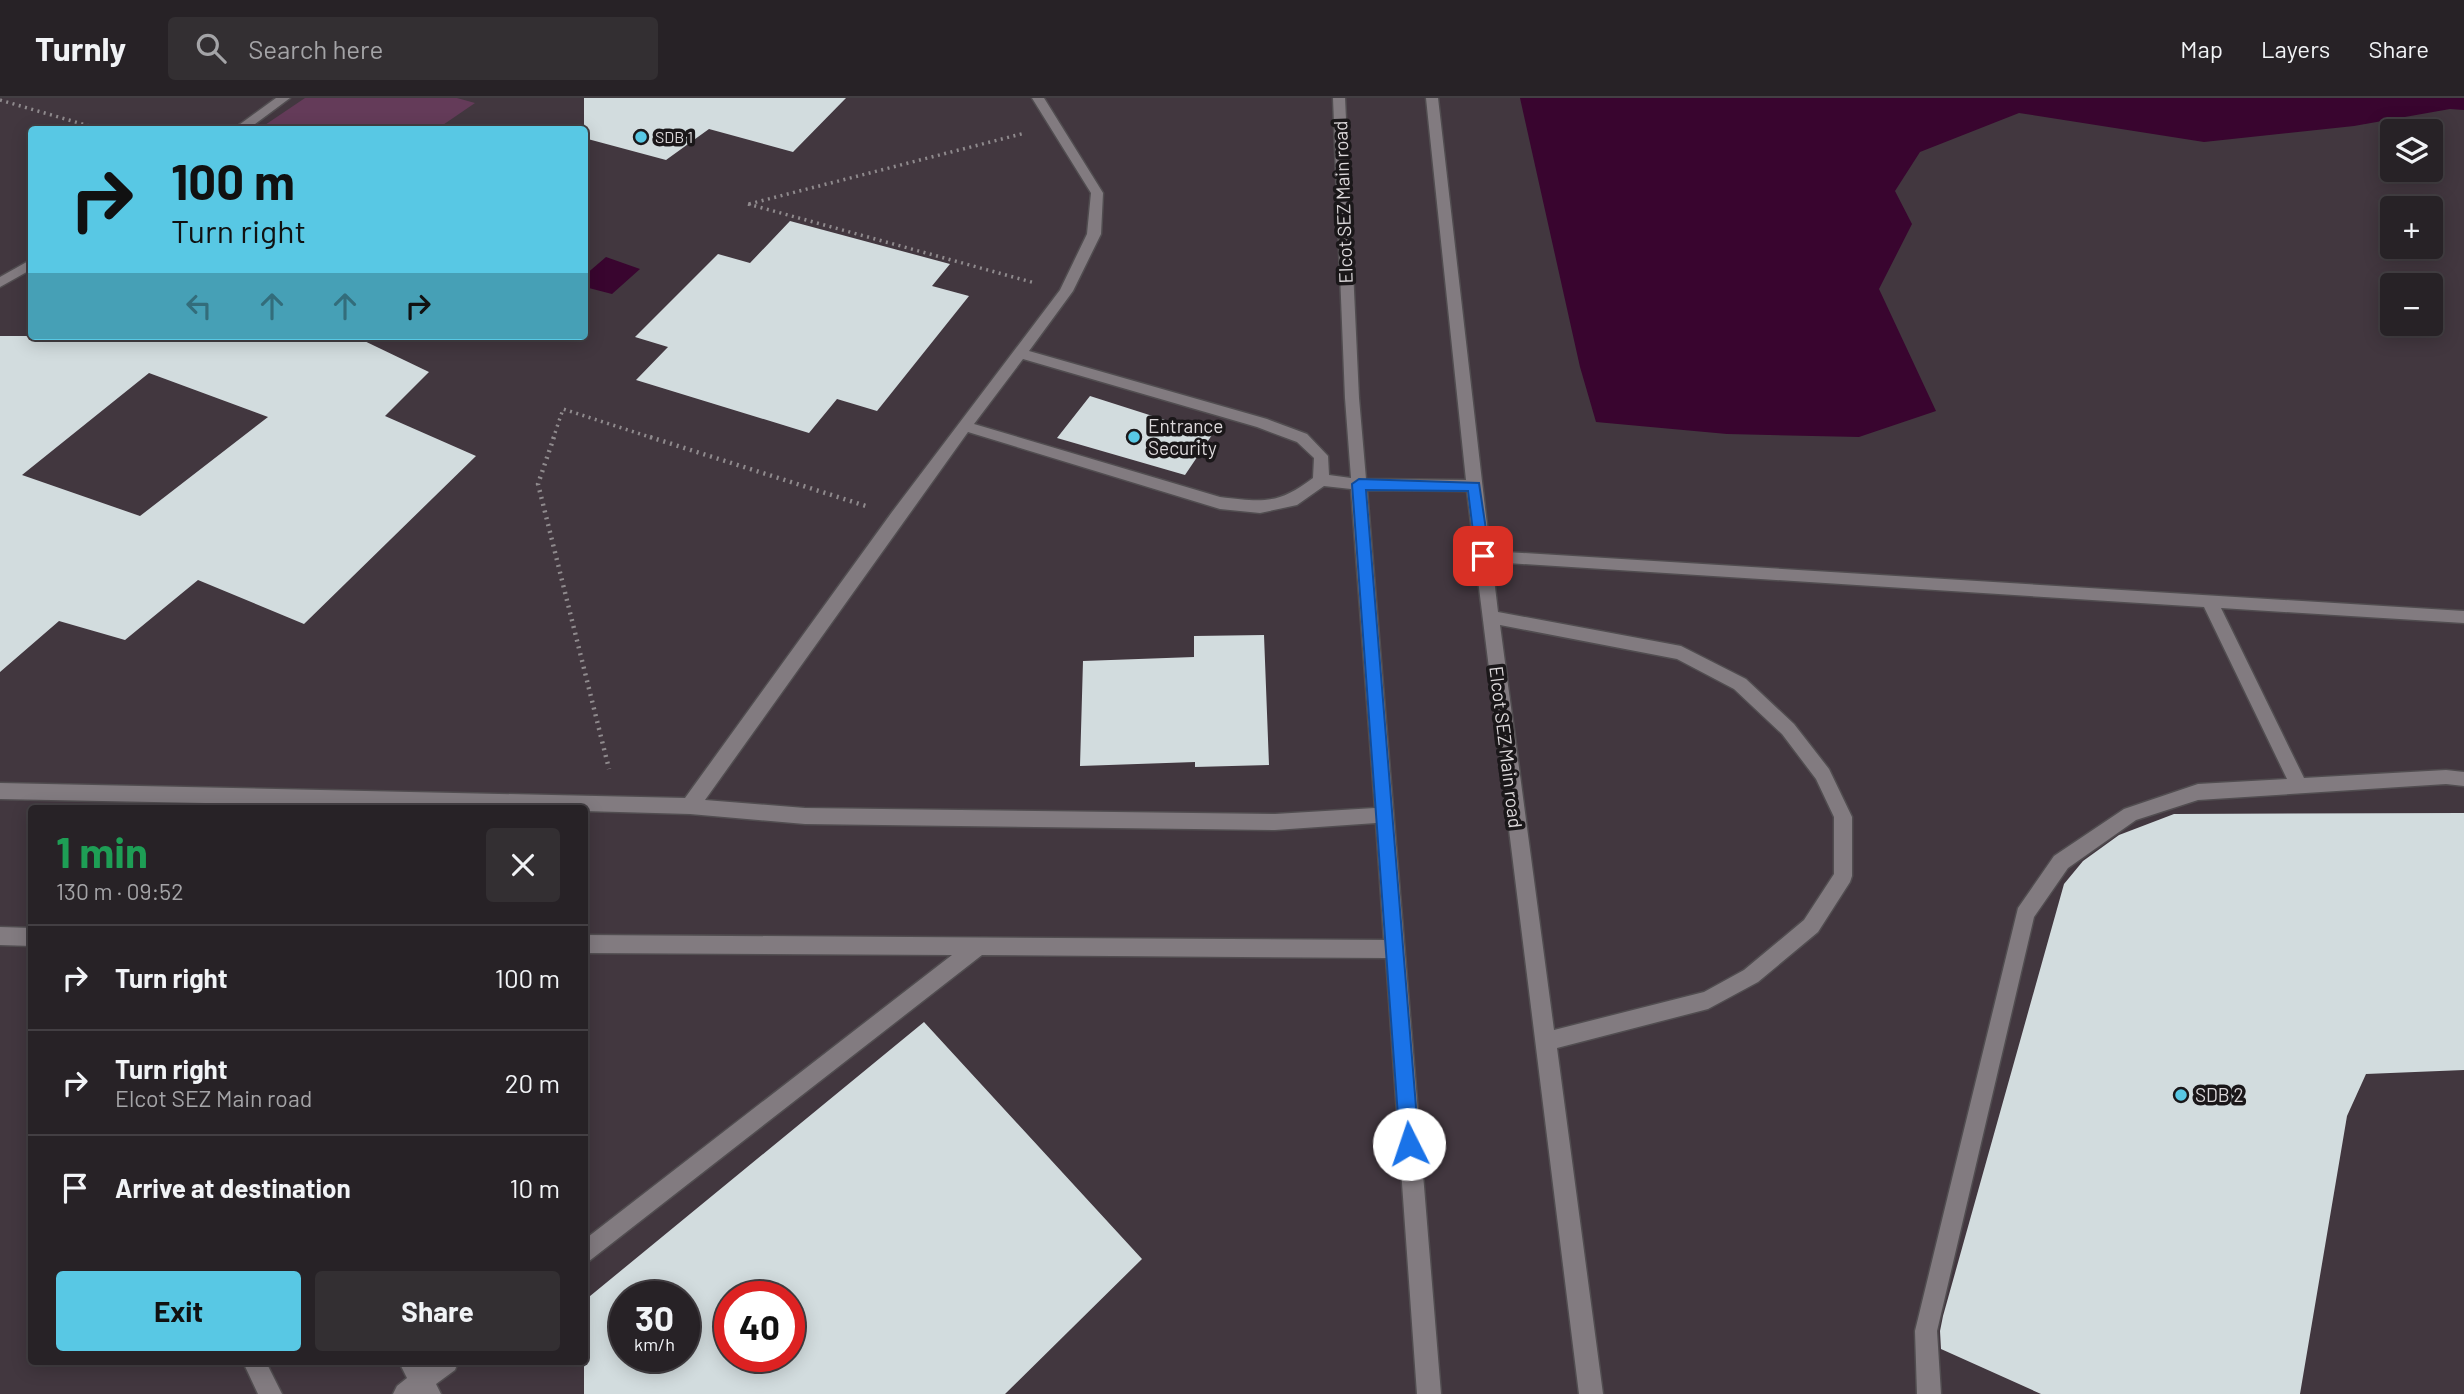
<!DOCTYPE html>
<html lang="en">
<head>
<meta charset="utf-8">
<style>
	:root { --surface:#272226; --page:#332f32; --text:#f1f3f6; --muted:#a4a4a7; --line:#433f43; --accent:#58c8e4 }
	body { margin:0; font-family:Barlow,sans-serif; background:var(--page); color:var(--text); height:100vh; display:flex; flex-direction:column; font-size:26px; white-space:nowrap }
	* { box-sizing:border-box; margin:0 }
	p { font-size:23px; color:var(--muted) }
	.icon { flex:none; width:38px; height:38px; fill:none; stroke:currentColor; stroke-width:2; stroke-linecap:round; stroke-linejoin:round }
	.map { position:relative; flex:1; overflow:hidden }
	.side { position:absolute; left:28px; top:707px; width:560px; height:560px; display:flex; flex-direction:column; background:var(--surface); border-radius:7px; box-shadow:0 4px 18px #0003,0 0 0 2px var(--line) }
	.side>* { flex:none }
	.banner { position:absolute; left:28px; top:28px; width:560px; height:214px; border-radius:7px; box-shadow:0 4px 18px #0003,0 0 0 2px var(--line); background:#58c8e4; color:#111; overflow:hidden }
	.tools { position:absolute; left:2380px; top:21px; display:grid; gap:14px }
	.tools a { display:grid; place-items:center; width:63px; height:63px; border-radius:7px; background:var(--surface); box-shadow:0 4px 18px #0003,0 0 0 2px var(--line); font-size:35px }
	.speed { position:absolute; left:609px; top:1183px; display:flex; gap:14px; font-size:35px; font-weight:700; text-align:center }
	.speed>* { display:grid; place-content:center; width:91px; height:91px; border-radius:50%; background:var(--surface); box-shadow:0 4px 18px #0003,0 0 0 2px var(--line); line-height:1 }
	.speed small { font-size:18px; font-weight:400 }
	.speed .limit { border:10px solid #d22; background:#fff; color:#111 }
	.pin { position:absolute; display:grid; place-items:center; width:60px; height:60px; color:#fff; margin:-30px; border-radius:14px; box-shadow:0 4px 10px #0006 }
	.me { position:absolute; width:77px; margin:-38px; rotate:356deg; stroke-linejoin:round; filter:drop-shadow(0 0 5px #0008) }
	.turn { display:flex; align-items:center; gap:24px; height:147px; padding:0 28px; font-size:32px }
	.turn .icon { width:91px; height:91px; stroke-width:2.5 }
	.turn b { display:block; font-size:49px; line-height:60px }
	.lanes { display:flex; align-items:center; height:66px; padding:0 28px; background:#0003; justify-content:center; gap:35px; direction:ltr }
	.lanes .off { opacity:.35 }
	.round { display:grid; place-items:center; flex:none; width:74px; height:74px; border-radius:7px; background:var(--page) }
	.summary { display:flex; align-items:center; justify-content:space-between; height:119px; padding:0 28px }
	h1 { font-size:42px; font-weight:700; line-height:52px; color:#1e9e55 }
	.button { display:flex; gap:14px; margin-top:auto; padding:14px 28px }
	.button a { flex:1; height:80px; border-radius:7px; background:var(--accent); color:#111; font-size:28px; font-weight:700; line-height:80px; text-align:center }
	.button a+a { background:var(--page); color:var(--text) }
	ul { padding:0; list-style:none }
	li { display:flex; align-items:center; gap:21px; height:105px; padding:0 28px; border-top:2px solid var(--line) }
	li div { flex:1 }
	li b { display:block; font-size:26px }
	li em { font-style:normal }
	header { display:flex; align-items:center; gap:42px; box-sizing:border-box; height:98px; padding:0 35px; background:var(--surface); border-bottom:2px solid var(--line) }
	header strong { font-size:33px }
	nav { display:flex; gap:38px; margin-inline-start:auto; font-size:24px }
	.search { width:490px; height:63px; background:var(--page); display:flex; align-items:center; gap:18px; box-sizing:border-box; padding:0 24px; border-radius:7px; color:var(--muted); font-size:26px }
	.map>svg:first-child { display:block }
	.built { fill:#42373f; fill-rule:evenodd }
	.green { fill:#643b59 }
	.water { fill:#39052f }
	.building { fill:#d2dcde; fill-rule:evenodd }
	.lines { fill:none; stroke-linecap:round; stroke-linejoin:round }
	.minor-casing { stroke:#514d50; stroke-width:3 }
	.path-far1 { stroke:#8f8a8d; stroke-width:3.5; stroke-dasharray:2 4.5; stroke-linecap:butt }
	.path { stroke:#8f8a8d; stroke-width:4.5; stroke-dasharray:2 5; stroke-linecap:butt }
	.minor { fill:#827b80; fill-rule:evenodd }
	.route { fill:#1a73e8; stroke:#114b97; stroke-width:2 }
	.poi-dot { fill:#58c8e4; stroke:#1a1719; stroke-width:2.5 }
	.labels { text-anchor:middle; stroke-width:7; stroke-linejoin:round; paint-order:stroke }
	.far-poi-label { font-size:16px; fill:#ddd9db; stroke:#1a1719; text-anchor:start }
	.street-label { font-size:19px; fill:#ddd9db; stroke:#1a1719 }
	.poi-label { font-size:19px; fill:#ddd9db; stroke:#1a1719; text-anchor:start }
</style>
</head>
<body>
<header>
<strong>Turnly</strong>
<div class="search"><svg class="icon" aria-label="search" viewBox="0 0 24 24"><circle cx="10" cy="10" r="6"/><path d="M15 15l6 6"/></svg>Search here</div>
<nav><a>Map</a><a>Layers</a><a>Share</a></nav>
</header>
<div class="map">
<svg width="2464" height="1296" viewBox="0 0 2464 1296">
	<rect width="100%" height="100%" fill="#342e32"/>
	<path class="built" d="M0 0H2464V1296H0ZM32 32H584V238H32ZM2392 33H2431V72H2392ZM2392 110H2431V149H2392ZM2392 187H2431V226H2392ZM32 710H584V1264H32ZM625 1199H684V1258H625ZM730 1199H789V1258H730Z"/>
	<path class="green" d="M305 0H457L475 5 437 31H259Z"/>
	<path class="water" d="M1520 0H2464V12L2450 11 2354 28 2204 44 2019 15 1920 54 1895 93 1912 126 1879 191 1936 313 1859 339 1727 336 1596 324 1580 269Z
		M606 159 640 171 612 196 585 189V177Z"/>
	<path class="building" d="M584 0H846L793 54 709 31 666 62 584 40Z
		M790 123 950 166 932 188 969 198 877 313 837 301 809 335 636 282 668 249 635 239 718 156 750 165Z
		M0 238H354L429 274 385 318 476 358 304 526 198 482 125 542 59 523 0 574ZM149 275 268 319 140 418 22 377Z
		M1090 298 1212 337 1185 377 1057 340Z
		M1264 537 1269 667 1195 669V664L1080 668 1083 563 1194 559V538Z
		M2464 715V972L2366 976 2347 1018 2300 1296H2041L1941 1251 1940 1233 1943 1218 2064 786 2083 763 2119 737 2174 716Z
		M924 924 1142 1161 1005 1296H584V1203ZM625 1199H684V1258H625ZM730 1199H789V1258H730Z"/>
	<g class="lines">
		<g class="minor-casing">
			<path id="minor" d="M276 0H290L247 32H232Z
				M1032 0H1044L1103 95 1101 136 1073 193 1029 253 1267 321 1307 336 1328 358 1329 377 1351 380 1345 300 1333 0H1345L1359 300 1366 381 1466 382 1426 0H1438L1490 453 2464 513V525L2221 510 2304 680 2446 672 2464 674V688L2446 686 2198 702 2136 722 2068 770 2034 819 1937 1233 1941 1296H1917L1915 1233 2018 810 2054 758 2124 711 2198 686 2287 681 2204 509 1492 464 1498 514 1681 548 1746 581 1794 626 1829 671 1852 719V778L1850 784 1818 834 1758 884 1708 911 1557 950 1603 1296H1579L1467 393 1367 392 1441 1296H1417L1386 860 982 857 584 1167V1142L952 857 584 855V837L1384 842 1376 725 1275 732 805 726 690 716 584 713V710H453L0 701V685L685 700 892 414 1060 192 1087 136 1091 95ZM1023 261 1257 329 1297 344 1314 360 1313 380C1278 407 1262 404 1220 399L974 326ZM968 334 1220 411 1260 415 1297 407 1324 388 1351 391 1375 710 1275 716 805 710 705 702ZM1500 527 1677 561 1734 591 1782 636 1816 681 1834 719V776L1804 822 1744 872 1704 894 1554 932Z
				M32 161V171L0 189V179Z
				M0 829 32 830V848L0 847Z
				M243 1264H266L282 1296H258Z
				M399 1264H423L425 1267 429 1264H458L455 1272 436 1286 441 1296H393L397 1288 407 1280Z"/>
		</g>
		<path class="path-far1" d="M0 2 103 32
			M748 106 1035 185
			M749 106 1025 35
			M553 341 563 311 656 341"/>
		<path class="path" d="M554 339 538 386 609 671
			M650 339 866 408"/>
		<use href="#minor" class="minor"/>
	</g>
	<path class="route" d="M1359 381 1479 385 1490 458 1483 464 1476 458 1468 393 1366 392 1419 1046 1416 1053 1409 1055 1403 1053 1400 1046 1352 386Z"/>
	<g class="poi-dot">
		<circle cx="641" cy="39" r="7"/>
		<circle cx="1134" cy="339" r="7"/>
		<circle cx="2181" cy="997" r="7"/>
	</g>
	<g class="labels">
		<g class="far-poi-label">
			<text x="655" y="45">SDB 1</text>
		</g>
		<g class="street-label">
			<text transform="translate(1343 104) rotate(-92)" y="7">Elcot SEZ Main road</text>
			<text transform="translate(1506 649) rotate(83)" y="7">Elcot SEZ Main road</text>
		</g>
		<g class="poi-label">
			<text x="1148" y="335">Entrance<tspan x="1148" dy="22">Security</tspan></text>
			<text x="2195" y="1004">SDB 2</text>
		</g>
	</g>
</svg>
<div class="tools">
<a><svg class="icon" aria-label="layers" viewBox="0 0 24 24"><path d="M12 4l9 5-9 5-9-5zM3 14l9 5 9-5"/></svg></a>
<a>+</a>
<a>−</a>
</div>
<div class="speed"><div>30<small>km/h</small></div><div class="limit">40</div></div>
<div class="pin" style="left:1483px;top:458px;background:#d93025"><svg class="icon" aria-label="arrive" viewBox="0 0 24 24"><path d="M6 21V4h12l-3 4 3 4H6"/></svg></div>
<svg class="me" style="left:1409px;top:1046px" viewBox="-20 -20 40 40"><circle r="19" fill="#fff"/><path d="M0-13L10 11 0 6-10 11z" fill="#1a73e8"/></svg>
<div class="banner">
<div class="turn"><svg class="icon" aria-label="right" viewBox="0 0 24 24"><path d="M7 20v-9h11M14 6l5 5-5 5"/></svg><div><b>100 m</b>Turn right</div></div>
<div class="lanes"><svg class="icon off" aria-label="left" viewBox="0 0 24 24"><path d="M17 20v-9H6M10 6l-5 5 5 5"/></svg><svg class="icon off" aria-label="ahead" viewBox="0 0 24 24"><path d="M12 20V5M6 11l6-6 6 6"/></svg><svg class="icon off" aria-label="ahead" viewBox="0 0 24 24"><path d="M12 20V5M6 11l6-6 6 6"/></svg><svg class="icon" aria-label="right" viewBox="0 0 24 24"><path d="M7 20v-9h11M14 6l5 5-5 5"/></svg></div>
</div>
<section class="side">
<div class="summary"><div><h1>1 min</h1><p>130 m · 09:52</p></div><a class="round"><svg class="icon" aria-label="close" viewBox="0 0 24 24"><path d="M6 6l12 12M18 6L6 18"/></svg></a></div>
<ul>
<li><svg class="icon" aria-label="right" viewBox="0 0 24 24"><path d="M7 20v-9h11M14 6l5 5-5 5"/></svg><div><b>Turn right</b></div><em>100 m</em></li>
<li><svg class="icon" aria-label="right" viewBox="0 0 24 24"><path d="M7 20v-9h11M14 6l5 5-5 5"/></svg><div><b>Turn right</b><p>Elcot SEZ Main road</p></div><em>20 m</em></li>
<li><svg class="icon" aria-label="arrive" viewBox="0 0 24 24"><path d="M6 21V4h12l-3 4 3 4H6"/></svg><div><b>Arrive at destination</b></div><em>10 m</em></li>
</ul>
<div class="button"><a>Exit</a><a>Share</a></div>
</section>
</div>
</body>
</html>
